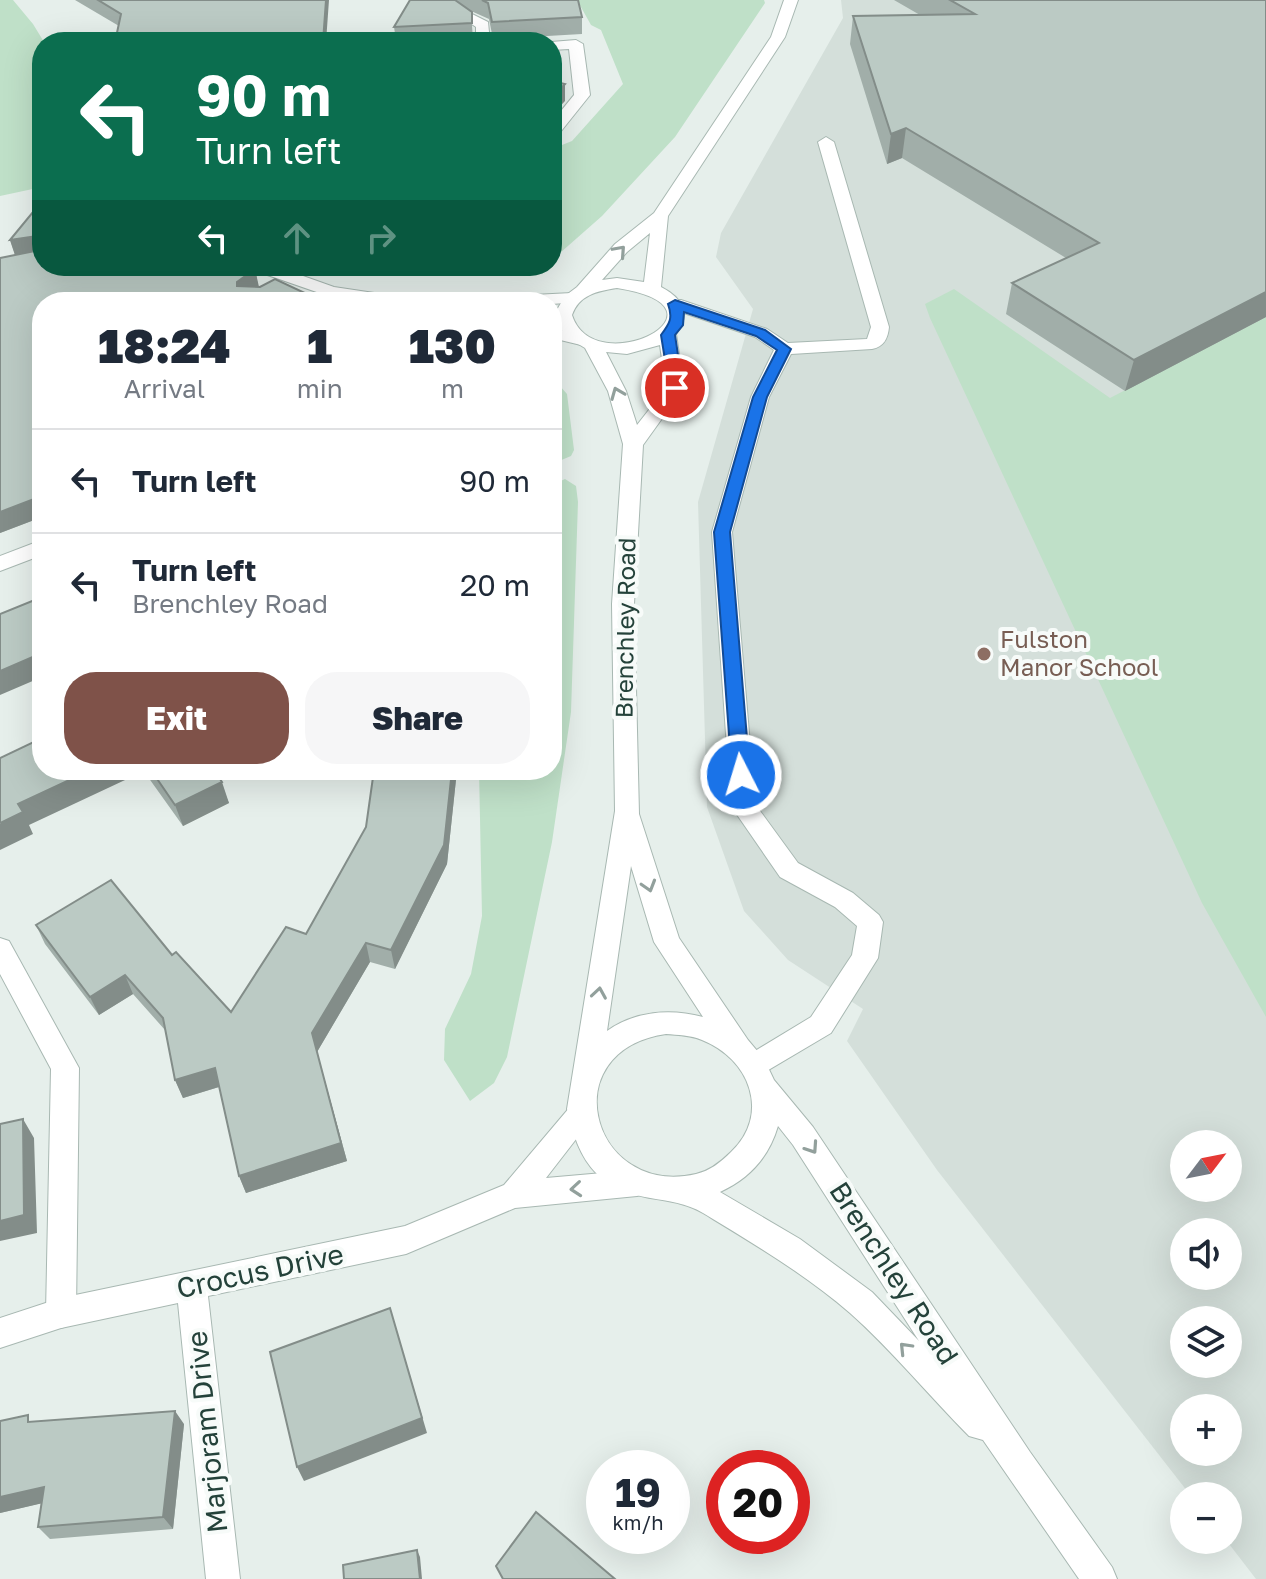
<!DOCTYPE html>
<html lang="en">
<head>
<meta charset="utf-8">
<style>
	:root { --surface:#fff; --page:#f6f6f7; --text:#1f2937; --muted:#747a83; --line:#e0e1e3; --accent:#7f5249 }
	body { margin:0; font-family:"Golos Text",sans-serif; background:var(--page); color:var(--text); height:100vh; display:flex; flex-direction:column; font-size:30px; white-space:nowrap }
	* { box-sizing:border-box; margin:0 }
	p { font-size:26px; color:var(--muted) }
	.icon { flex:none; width:44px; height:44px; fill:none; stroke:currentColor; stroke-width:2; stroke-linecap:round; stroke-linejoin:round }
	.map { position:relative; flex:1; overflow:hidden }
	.side { position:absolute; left:32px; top:292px; width:530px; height:488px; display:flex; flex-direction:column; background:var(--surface); border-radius:32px; box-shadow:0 8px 32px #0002 }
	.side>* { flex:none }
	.top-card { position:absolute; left:32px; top:32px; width:530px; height:244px; border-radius:32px; box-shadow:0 8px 32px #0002; background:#0b6e4f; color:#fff; overflow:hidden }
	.needle { width:52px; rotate:58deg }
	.buttons { position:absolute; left:1170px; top:1130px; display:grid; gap:16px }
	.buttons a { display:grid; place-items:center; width:72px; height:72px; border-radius:50%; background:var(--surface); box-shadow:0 8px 32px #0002; font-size:40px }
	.speed { position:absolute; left:586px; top:1450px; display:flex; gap:16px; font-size:40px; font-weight:700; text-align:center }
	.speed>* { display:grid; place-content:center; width:104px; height:104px; border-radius:50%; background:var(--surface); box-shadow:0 8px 32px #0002; line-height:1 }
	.speed small { font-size:20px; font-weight:400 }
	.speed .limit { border:12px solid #d22; background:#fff; color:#111 }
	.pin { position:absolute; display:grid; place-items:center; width:68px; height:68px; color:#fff; margin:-34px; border:4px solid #fff; border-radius:50%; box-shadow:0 2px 8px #0007 }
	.me { position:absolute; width:88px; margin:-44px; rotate:355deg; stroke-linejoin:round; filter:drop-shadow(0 0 6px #0008) }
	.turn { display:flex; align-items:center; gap:28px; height:168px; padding:0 32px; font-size:36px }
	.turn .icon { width:104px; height:104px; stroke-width:2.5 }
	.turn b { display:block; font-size:56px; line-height:68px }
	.lanes { display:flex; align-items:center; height:76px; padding:0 32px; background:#0003; justify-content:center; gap:40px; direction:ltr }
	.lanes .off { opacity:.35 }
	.eta { display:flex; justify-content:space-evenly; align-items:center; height:136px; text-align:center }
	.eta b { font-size:48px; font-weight:800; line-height:56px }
	.button { display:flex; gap:16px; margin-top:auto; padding:16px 32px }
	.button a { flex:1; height:92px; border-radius:32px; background:var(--accent); color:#fff; font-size:32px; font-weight:800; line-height:92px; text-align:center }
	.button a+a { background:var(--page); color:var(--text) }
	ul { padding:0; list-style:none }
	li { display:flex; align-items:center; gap:24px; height:104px; padding:0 32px; border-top:2px solid var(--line) }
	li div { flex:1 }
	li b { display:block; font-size:30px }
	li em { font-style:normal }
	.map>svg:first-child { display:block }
	.built { fill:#d4dfda; fill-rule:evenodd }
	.green { fill:#bfe0c8 }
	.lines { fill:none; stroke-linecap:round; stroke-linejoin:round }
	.service-casing { stroke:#a8b8b2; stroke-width:2 }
	.minor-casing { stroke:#a8b8b2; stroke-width:2 }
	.tertiary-casing { stroke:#a8b8b2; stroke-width:2 }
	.service { fill:#fff; fill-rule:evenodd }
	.minor { fill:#fff; fill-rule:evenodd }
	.tertiary { fill:#fff; fill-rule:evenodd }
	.wall { fill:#a1aea9 }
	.shaded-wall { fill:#838d89 }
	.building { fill:#bbcac4; stroke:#838d89; stroke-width:2 }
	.oneway { stroke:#92a09c }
	.route { fill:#1a73e8; stroke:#114b97; stroke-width:2 }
	.education-dot { fill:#8d6e63; stroke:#f7fbf9; stroke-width:3 }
	.labels { text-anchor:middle; stroke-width:8; stroke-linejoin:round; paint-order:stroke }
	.street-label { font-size:24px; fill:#24423a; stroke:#f7fbf9 }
	.education-label { font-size:24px; fill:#785e54; stroke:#f7fbf9; text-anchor:start }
	.near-street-label { font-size:28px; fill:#24423a; stroke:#f7fbf9 }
</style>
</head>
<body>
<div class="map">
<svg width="1266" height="1579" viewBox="0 0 1266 1579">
	<rect width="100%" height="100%" fill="#e6efeb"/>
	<path class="built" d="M841 0H1266V1579H1256L1226 1540 1228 1496H1191L937 1170 847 1041 863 1009 788 960 744 911 707 807 698 502 753 309 716 257 721 233 843 18ZM1184 1144H1228V1188H1184ZM1184 1232H1228V1276H1184ZM1184 1320H1228V1364H1184ZM1184 1408H1228V1452H1184Z"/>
	<path class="green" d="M0 0H13L33 24 44 42 42 115 35 118 42 139V187L0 196Z
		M577 0H764L765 3 675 137 602 216 560 253 552 256V149L572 141 623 84 601 30 591 25Z
		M954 289 1110 398 1266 317V1017L1202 903 930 318 925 304Z
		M552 377 567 394 574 450 571 456 552 464Z
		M565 479 576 486 578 502 571 712 552 842 507 1057 494 1083 470 1101 444 1060 445 1029 471 974 482 916 479 770H552V485Z"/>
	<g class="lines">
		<g class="service-casing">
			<path id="service" d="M826 137 834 142 889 327C888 338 884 347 872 349L791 354 769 397 732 532 755 804 798 863 853 893 879 915 883 922 878 958 831 1033 755 1078 745 1075 741 1066 745 1057 811 1017 852 955 857 926 835 907 780 877 731 806 712 532 751 397 774 350 755 337 669 308 666 304 669 300H681L767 329 788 343 867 339 871 327 818 142Z
				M0 938 9 941 79 1068 76 1313 72 1324 61 1328 50 1324 46 1313 51 1069 0 974Z"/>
		</g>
		<g class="minor-casing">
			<path id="minor" d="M464 10 488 22 490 42H476V27L457 14Z
				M576 40 583 44 590 95 558 135 552 137V122L574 95 569 49 552 50 551 42Z
				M250 266H275L334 287 401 297 410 302H364L331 297 253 270Z
				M572 293 578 294 581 298 578 302 552 304 487 302 496 297Z
				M552 328 587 336 590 340 581 345 552 338Z
				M42 540V555L0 571V556Z
				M580 1103 590 1107 594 1116 546 1178 637 1170 647 1174 652 1183 647 1192 637 1196 515 1208 406 1254 208 1296 240 1579H206L178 1303 61 1328 0 1348V1318L61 1298 405 1226 504 1185 570 1107Z"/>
		</g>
		<g class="tertiary-casing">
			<path id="tertiary" d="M784 0H798L785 37 668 216 661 287C682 298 692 313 676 334L684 388 643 445 634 604 639 814 679 938 748 1040 764 1059 774 1080 813 1127 1030 1452 1112 1567 1117 1579H1079L983 1440 969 1436C929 1396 892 1350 850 1313 805 1274 754 1244 703 1213 670 1193 631 1206 597 1174 579 1156 573 1133 567 1109L615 811 612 604 623 444 608 391 585 348 565 336 554 315 565 296 577 287 615 244 654 213 771 37ZM650 233 644 282 617 278 602 280 627 252ZM617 288C744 308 594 384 572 315 579 295 597 291 617 288ZM660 345 666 388 637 425 626 391 606 352 627 354ZM631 866 654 942 703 1017C670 1008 635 1011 607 1031ZM666 1034C678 1035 690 1035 702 1040 750 1059 771 1114 731 1152 721 1162 710 1171 696 1174 592 1198 551 1051 666 1034ZM778 1126 793 1145 919 1341 872 1292 800 1239 720 1192C749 1179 769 1157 778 1126Z"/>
		</g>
		<use href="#service" class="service"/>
		<use href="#minor" class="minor"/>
		<use href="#tertiary" class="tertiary"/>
	</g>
	<path class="wall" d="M75 0H329L119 26Z
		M410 0H578L582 17V34L493 39 489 19 471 11 473 40 438 42H386L396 40 394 27Z
		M894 0H1266V317L1125 391 1006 314 1012 283 1066 258 902 158 887 164 850 44 853 16 920 15Z
		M10 240 42 266H256L257 273H256L258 287 324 302H42V517L0 533V258L15 255Z
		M284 266H329L293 269Z
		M143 770H214L229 803 183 826Z
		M374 770H457L447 864 395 969 370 962 317 1052 347 1161 246 1193 239 1176 219 1087 183 1098 175 1080 165 1030 133 994 99 1015 45 944 36 925 172 955 231 1012 306 934 366 827Z
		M0 1421 184 1424 173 1529 50 1539 38 1527 42 1503 0 1513Z"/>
	<path class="shaded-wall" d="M326 0H329L326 42H323Z
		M565 84V101L552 115V98Z
		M906 128 902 158 887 164 891 134Z
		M38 236 42 254 16 258 10 240Z
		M255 269 259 287 237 286V282Z
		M1266 292V317L1125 391 1134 360Z
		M42 496V517L0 533V512Z
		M42 653V677L0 695V671Z
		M91 770H139L140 773 29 825 33 834 0 850V824L18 804Z
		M452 770H457L447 864 395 969 391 950Z
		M222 782 229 803 183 826 175 805Z
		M366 943 370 962 317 1052 347 1161 246 1193 239 1176 312 1033Z
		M125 975 133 994 99 1015 90 997Z
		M215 1068 222 1086 183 1098 175 1080Z
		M23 1119 34 1138 37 1233 0 1241V1221Z
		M390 1308 427 1433 304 1481 297 1467Z
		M175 1411 184 1424 173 1529 163 1517Z
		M44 1487 56 1500 0 1513V1497Z
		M417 1550 420 1557 422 1579H420Z"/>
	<path class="building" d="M98 0H326L323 42H115L121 14Z
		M410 0H455L472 12V23L394 27Z
		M482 0H578L582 17 492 22 488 3Z
		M950 0H1266V292L1134 360 1012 283 1099 243 906 128 891 134 853 16 975 14Z
		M389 38 405 42H386Z
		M552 81 565 84 552 98Z
		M42 201V266H248L255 269 237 282V286L260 287 275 279 324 302H212L205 299 203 302H42V496L0 512V258L40 250 38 236 10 240Z
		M42 597V653L0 671V614Z
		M42 738V770H91L18 804 23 812 0 823V758Z
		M151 770H214L222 782 175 805Z
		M374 770H452L444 845 391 950 366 943 312 1033 341 1143 239 1176 215 1068 175 1080 163 1018 125 975 90 997 36 925 111 880 172 955 176 952 231 1012 286 927 306 934 366 827Z
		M23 1119 24 1215 0 1221V1124Z
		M390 1308 422 1418 297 1467 270 1352Z
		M175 1411 163 1517 38 1527 44 1487 0 1497V1421L28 1415V1422Z
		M536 1512 615 1579H503L496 1566Z
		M417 1550 420 1579H344L343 1565Z"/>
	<defs><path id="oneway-chevron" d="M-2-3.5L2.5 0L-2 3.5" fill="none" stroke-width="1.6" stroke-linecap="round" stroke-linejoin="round" transform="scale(2)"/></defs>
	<g class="oneway">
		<use href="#oneway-chevron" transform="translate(620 251) rotate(-48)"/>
		<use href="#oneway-chevron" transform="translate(617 393) rotate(-112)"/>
		<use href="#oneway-chevron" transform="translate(649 886) rotate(73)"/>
		<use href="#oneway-chevron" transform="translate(599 993) rotate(-81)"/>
		<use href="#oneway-chevron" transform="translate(812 1148) rotate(56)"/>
		<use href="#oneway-chevron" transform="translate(576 1189) rotate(175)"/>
		<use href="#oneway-chevron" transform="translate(905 1348) rotate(-134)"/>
	</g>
	<path class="route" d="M675 300 765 330 791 349 767 397 730 532 750 775 741 782 732 775 714 532 753 397 777 350 756 336 684 312 683 325 675 335 683 388 680 391H670L661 335C670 323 673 318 668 304Z"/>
	<circle class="education-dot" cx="984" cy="654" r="8"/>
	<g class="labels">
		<g class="street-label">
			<text transform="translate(626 628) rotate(-89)" y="8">Brenchley Road</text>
		</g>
		<g class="education-label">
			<text x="1000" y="648">Fulston<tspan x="1000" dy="28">Manor School</tspan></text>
		</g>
		<g class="near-street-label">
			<text transform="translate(260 1271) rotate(-12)" y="10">Crocus Drive</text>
			<text transform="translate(894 1273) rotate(57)" y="10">Brenchley Road</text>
			<text transform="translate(207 1432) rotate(-96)" y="10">Marjoram Drive</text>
		</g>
	</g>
</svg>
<div class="buttons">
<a><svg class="needle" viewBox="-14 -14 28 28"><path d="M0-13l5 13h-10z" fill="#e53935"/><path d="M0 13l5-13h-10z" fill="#747a83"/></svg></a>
<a><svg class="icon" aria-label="sound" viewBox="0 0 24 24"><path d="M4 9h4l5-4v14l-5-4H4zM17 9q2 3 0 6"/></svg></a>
<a><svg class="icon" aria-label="layers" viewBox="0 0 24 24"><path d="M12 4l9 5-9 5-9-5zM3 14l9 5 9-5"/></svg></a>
<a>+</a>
<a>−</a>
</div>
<div class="speed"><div>19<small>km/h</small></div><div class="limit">20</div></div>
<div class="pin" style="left:675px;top:388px;background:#d93025"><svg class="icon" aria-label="arrive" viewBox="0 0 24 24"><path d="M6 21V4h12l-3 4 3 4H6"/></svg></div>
<svg class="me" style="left:741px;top:775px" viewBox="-20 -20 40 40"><circle r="17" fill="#1a73e8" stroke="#fff" stroke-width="3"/><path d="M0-11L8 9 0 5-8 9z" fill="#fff"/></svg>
<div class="top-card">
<div class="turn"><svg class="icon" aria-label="left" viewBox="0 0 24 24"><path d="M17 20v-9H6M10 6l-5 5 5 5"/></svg><div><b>90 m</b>Turn left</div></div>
<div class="lanes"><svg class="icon" aria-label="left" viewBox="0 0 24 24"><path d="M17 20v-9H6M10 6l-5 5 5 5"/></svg><svg class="icon off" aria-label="ahead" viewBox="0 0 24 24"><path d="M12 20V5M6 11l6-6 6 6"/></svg><svg class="icon off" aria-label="right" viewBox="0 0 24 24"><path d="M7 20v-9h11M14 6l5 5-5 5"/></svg></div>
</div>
<section class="side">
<div class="eta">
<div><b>18:24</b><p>Arrival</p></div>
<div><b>1</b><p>min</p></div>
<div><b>130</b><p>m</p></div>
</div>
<ul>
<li><svg class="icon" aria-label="left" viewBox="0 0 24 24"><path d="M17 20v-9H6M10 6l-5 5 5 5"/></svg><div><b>Turn left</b></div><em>90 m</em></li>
<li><svg class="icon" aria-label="left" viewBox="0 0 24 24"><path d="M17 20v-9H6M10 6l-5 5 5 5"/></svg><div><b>Turn left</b><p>Brenchley Road</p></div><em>20 m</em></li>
</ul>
<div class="button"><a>Exit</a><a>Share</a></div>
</section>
</div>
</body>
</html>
